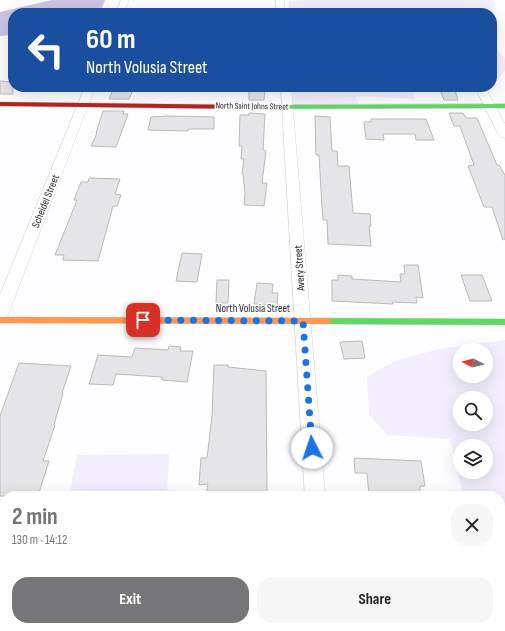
<!DOCTYPE html>
<html lang="en">
<head>
<meta charset="utf-8">
<style>
	:root { --surface:#fff; --page:#f6f6f6; --text:#222; --muted:#767676; --accent:#767679 }
	body { margin:0; font-family:"Sofia Sans Condensed",sans-serif; background:var(--page); color:var(--text); height:100vh; display:flex; flex-direction:column; font-size:15px; white-space:nowrap }
	* { box-sizing:border-box; margin:0 }
	p { font-size:13px; color:var(--muted) }
	.icon { flex:none; width:22px; height:22px; fill:none; stroke:currentColor; stroke-width:2; stroke-linecap:round; stroke-linejoin:round }
	.map { position:relative; flex:1; overflow:hidden }
	.panel { position:absolute; left:0px; top:491px; width:505px; height:140px; display:flex; flex-direction:column; background:var(--surface); border-radius:16px 16px 0 0; box-shadow:0 4px 16px #0002 }
	.panel>* { flex:none }
	.guide { position:absolute; left:8px; top:8px; width:489px; height:84px; border-radius:16px; box-shadow:0 4px 16px #0002; background:#1a4fa0; color:#fff; overflow:hidden }
	.needle { width:26px; rotate:276deg }
	.tools { position:absolute; left:453px; top:343px; display:grid; gap:8px }
	.tools a { display:grid; place-items:center; width:40px; height:40px; border-radius:50%; background:var(--surface); box-shadow:0 4px 16px #0002; font-size:20px }
	.pin { position:absolute; display:grid; place-items:center; width:34px; height:34px; color:#fff; margin:-17px; border-radius:8px; box-shadow:0 2px 6px #0006 }
	.me { position:absolute; width:44px; margin:-22px; rotate:356deg; stroke-linejoin:round; filter:drop-shadow(0 0 3px #0008) }
	.turn { display:flex; align-items:center; gap:14px; height:84px; padding:0 12px; font-size:18px }
	.turn .icon { width:52px; height:52px; stroke-width:2.5 }
	.turn b { display:block; font-size:28px; line-height:34px }
	.round { display:grid; place-items:center; flex:none; width:42px; height:42px; border-radius:16px; background:var(--page) }
	.head { display:flex; align-items:center; justify-content:space-between; height:68px; padding:0 12px }
	h1 { font-size:24px; font-weight:700; line-height:30px; color:var(--accent) }
	.button { display:flex; gap:8px; margin-top:auto; padding:8px 12px }
	.button a { flex:1; height:46px; border-radius:16px; background:var(--accent); color:#fff; font-size:16px; font-weight:700; line-height:46px; text-align:center }
	.button a+a { background:var(--page); color:var(--text) }
	.map>svg:first-child { display:block }
	.green { fill:#f2eefd; fill-rule:evenodd }
	.water { fill:#cdc4e4 }
	.building { fill:#e5e4e7; stroke:#bababc }
	.lines { fill:none; stroke-linecap:round; stroke-linejoin:round }
	.street-casing { stroke:#d8d8da; stroke-width:1 }
	.fast-casing { stroke:#d8d8da; stroke-width:1 }
	.slow-casing { stroke:#d8d8da; stroke-width:1 }
	.jam-casing { stroke:#d8d8da; stroke-width:1 }
	.street { fill:#fff; fill-rule:evenodd }
	.fast { fill:#63d668; fill-rule:evenodd }
	.slow { fill:#ff974d; fill-rule:evenodd }
	.jam { fill:#b3261e; fill-rule:evenodd }
	.route { stroke:#1a73e8; stroke-width:7; stroke-dasharray:0 12.6 }
	.labels { text-anchor:middle; stroke-width:3; stroke-linejoin:round; paint-order:stroke }
	.far-street-label { font-size:9px; fill:#2e2e31; stroke:#fcfbff }
	.street-label { font-size:11px; fill:#2e2e31; stroke:#fcfbff }
</style>
</head>
<body>
<div class="map">
<svg width="505" height="631" viewBox="0 0 505 631">
	<rect width="100%" height="100%" fill="#fdfcfe"/>
	<path class="green" d="M303 0H494L495 4 492 13H289V1Z
		M492 44 505 59V71L490 89 489 87H492Z
		M292 87H412L415 99 356 96 358 104H293Z
		M505 340V631H492L491 626H500V496H463L450 439 388 435 369 415 367 377 394 361 439 349ZM460 350H486V376H460ZM460 398H486V424H460ZM460 446H486V472H460Z
		M169 454 167 496H69L77 455Z
		M5 517V626H285V631H0V518Z"/>
	<path class="water" d="M52 0H105L100 13H13V35L0 36V12Z"/>
	<path class="building" d="M0 81 13 82V94H0Z
		M439 87H454L458 100H444Z
		M113 90H133L129 99H109Z
		M249 90 265 91 264 100H249Z
		M103 111H124L123 114H128L116 147 91 146 97 133H96Z
		M249 113 265 114 263 150 266 151 262 183H267L264 206 244 205 245 194 243 174H242L244 159H241L242 146H239L240 115H249Z
		M449 113H463L466 118H477L497 165H499L505 175V239L503 240 492 207H484L468 166 474 165 460 126H454Z
		M167 116 214 117V129H188V131L148 130 151 117Z
		M315 116 330 117 332 151H337L338 166H349L353 213 370 214 371 226H369L371 246 328 244 327 220H323L322 207 319 155H316Z
		M371 119H426L434 140H416L415 134H383L384 140 366 139 364 122H371Z
		M89 178 120 179 115 194 121 195 117 206H113L98 261 63 260 64 255H55L77 200H74L81 182H88Z
		M182 253 202 254 197 282 176 281Z
		M404 265H418L423 298 416 297 417 303 392 302 393 304 332 301V280H338V275L352 276V279L401 282 400 274H405Z
		M461 275H482L492 301H470Z
		M217 280H229L228 303H216Z
		M257 283 273 284 272 293H278L277 305 254 304Z
		M362 341 365 358 344 359 340 342Z
		M169 346 181 347 180 351H193L187 382 162 380V377L116 374 113 385 89 384 98 355 132 357 135 348 168 350Z
		M19 363 71 366 62 393H63L54 425H55L43 461H49L38 496H0V416Z
		M214 365H228V367L266 371 267 496H206L208 484 199 485 201 458H207L212 416Z
		M354 458 421 461 425 486H420V496H369L367 473H355Z"/>
	<g class="lines">
		<g class="street-casing">
			<path id="street" d="M121 0H129L124 13H116Z
				M276 0H284L285 13H277Z
				M85 87H95L8 315 6 319 0 321V295Z
				M281 87H291L325 496H305Z
				M475 87H485L505 124V138L501 137 499 135Z
				M313 626H337V631H313Z"/>
		</g>
		<g class="fast-casing">
			<path id="fast" d="M505 104V108L248 109 245 107 248 105Z
				M327 318 505 319V325L327 324 324 323 322 321 324 319Z"/>
		</g>
		<g class="slow-casing">
			<path id="slow" d="M0 317 327 318 330 319 332 321 330 323 327 324 0 323Z"/>
		</g>
		<g class="jam-casing">
			<path id="jam" d="M0 102 248 105 251 107 248 109 0 106Z"/>
		</g>
		<use href="#street" class="street"/>
		<use href="#fast" class="fast"/>
		<use href="#slow" class="slow"/>
		<use href="#jam" class="jam"/>
	</g>
	<g class="lines">
		<path class="route" d="M143 320 303 321 312 448"/>
	</g>
	<g class="labels">
		<g class="far-street-label">
			<text transform="translate(252 106) rotate(1)" y="3">North Saint Johns Street</text>
		</g>
		<g class="street-label">
			<text transform="translate(45 201) rotate(-68)" y="4">Scheidel Street</text>
			<text transform="translate(299 268) rotate(-94)" y="4">Avery Street</text>
			<text x="253" y="312">North Volusia Street</text>
		</g>
	</g>
</svg>
<div class="tools">
<a><svg class="needle" viewBox="-14 -14 28 28"><path d="M0-13l5 13h-10z" fill="#e53935"/><path d="M0 13l5-13h-10z" fill="#767676"/></svg></a>
<a><svg class="icon" aria-label="search" viewBox="0 0 24 24"><circle cx="10" cy="10" r="6"/><path d="M15 15l6 6"/></svg></a>
<a><svg class="icon" aria-label="layers" viewBox="0 0 24 24"><path d="M12 4l9 5-9 5-9-5zM3 14l9 5 9-5"/></svg></a>
</div>
<div class="pin" style="left:143px;top:320px;background:#d93025"><svg class="icon" aria-label="arrive" viewBox="0 0 24 24"><path d="M6 21V4h12l-3 4 3 4H6"/></svg></div>
<svg class="me" style="left:312px;top:448px" viewBox="-20 -20 40 40"><circle r="19" fill="#fff"/><path d="M0-13L10 11 0 6-10 11z" fill="#1a73e8"/></svg>
<div class="guide">
<div class="turn"><svg class="icon" aria-label="left" viewBox="0 0 24 24"><path d="M17 20v-9H6M10 6l-5 5 5 5"/></svg><div><b>60 m</b>North Volusia Street</div></div>
</div>
<section class="panel">
<div class="head"><div><h1>2 min</h1><p>130 m · 14:12</p></div><a class="round"><svg class="icon" aria-label="close" viewBox="0 0 24 24"><path d="M6 6l12 12M18 6L6 18"/></svg></a></div>
<div class="button"><a>Exit</a><a>Share</a></div>
</section>
</div>
</body>
</html>
